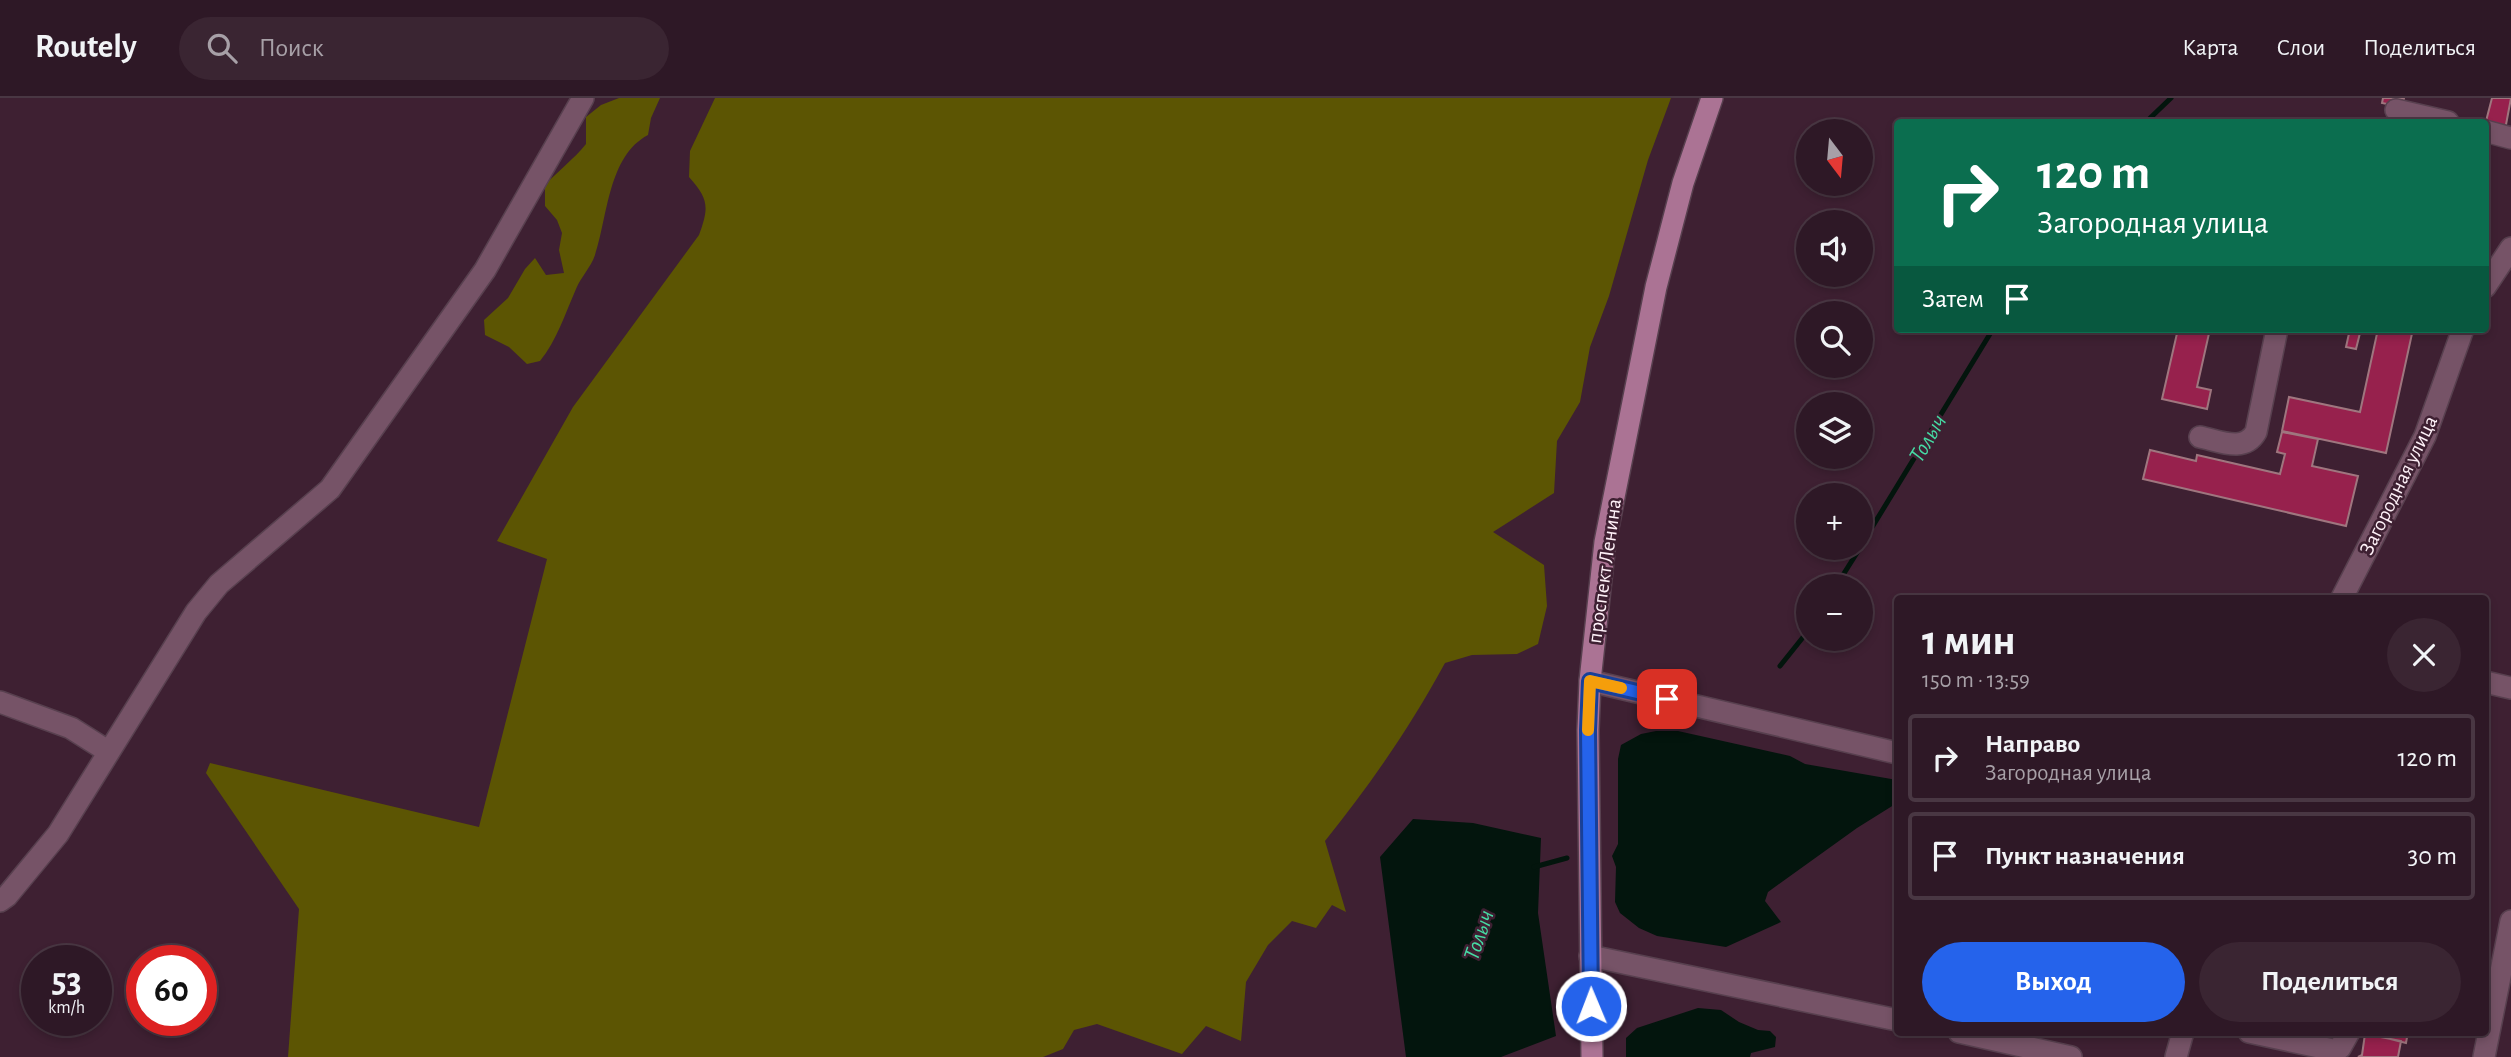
<!DOCTYPE html>
<html lang="ru">
<head>
<meta charset="utf-8">
<style>
	:root { --surface:#2e1826; --page:#3a2532; --text:#f1f3f6; --muted:#a7a0a7; --line:#493743; --accent:#2563eb }
	body { margin:0; font-family:"Alegreya Sans",sans-serif; background:var(--page); color:var(--text); height:100vh; display:flex; flex-direction:column; font-size:26px; white-space:nowrap }
	* { box-sizing:border-box; margin:0 }
	p { font-size:23px; color:var(--muted) }
	.icon { flex:none; width:38px; height:38px; fill:none; stroke:currentColor; stroke-width:2; stroke-linecap:round; stroke-linejoin:round }
	.map { position:relative; flex:1; overflow:hidden }
	.sheet { position:absolute; left:1894px; top:497px; width:595px; height:441px; display:flex; flex-direction:column; background:var(--surface); border-radius:7px; box-shadow:0 4px 10px #0003,0 0 0 2px var(--line) }
	.sheet>* { flex:none }
	.top-card { position:absolute; left:1894px; top:21px; width:595px; height:214px; border-radius:7px; box-shadow:0 4px 10px #0003,0 0 0 2px var(--line); background:#0b6e4f; color:#fff; overflow:hidden }
	.needle { width:46px; rotate:164deg }
	.tools { position:absolute; left:1796px; top:21px; display:grid; gap:14px }
	.tools a { display:grid; place-items:center; width:77px; height:77px; border-radius:50%; background:var(--surface); box-shadow:0 4px 10px #0003,0 0 0 2px var(--line); font-size:35px }
	.speed { position:absolute; left:21px; top:847px; display:flex; gap:14px; font-size:35px; font-weight:700; text-align:center }
	.speed>* { display:grid; place-content:center; width:91px; height:91px; border-radius:50%; background:var(--surface); box-shadow:0 4px 10px #0003,0 0 0 2px var(--line); line-height:1 }
	.speed small { font-size:18px; font-weight:400 }
	.speed .limit { border:10px solid #d22; background:#fff; color:#111 }
	.pin { position:absolute; display:grid; place-items:center; width:60px; height:60px; color:#fff; margin:-30px; border-radius:14px; box-shadow:0 4px 10px #0006 }
	.me { position:absolute; width:77px; margin:-38px; rotate:359deg; stroke-linejoin:round; filter:drop-shadow(0 0 5px #0008) }
	.turn { display:flex; align-items:center; gap:24px; height:147px; padding:0 28px; font-size:32px }
	.turn .icon { width:91px; height:91px; stroke-width:2.5 }
	.turn b { display:block; font-size:49px; line-height:60px }
	.then { display:flex; align-items:center; height:66px; padding:0 28px; background:#0003; gap:14px; font-size:26px }
	.round { display:grid; place-items:center; flex:none; width:74px; height:74px; border-radius:37px; background:var(--page) }
	.overview { display:flex; align-items:center; justify-content:space-between; height:119px; padding:0 28px }
	h1 { font-size:42px; font-weight:700; line-height:52px }
	.primary-button { display:flex; gap:14px; margin-top:auto; padding:14px 28px }
	.primary-button a { flex:1; height:80px; border-radius:42px; background:var(--accent); color:#fff; font-size:28px; font-weight:700; line-height:80px; text-align:center }
	.primary-button a+a { background:var(--page); color:var(--text) }
	ul { padding:0; list-style:none }
	li { display:flex; align-items:center; gap:21px; height:88px; margin:0 14px 10px; padding:0 14px; border:4px solid var(--line); border-radius:7px }
	li div { flex:1 }
	li b { display:block; font-size:26px }
	li em { font-style:normal }
	header { display:flex; align-items:center; gap:42px; box-sizing:border-box; height:98px; padding:0 35px; background:var(--surface); border-bottom:2px solid var(--line) }
	header strong { font-size:33px }
	nav { display:flex; gap:38px; margin-inline-start:auto; font-size:24px }
	.search { width:490px; height:63px; background:var(--page); display:flex; align-items:center; gap:18px; box-sizing:border-box; padding:0 24px; border-radius:38px; color:var(--muted); font-size:26px }
	.map>svg:first-child { display:block }
	.green { fill:#5c5503 }
	.water { fill:#03150d }
	.lines { fill:none; stroke-linecap:round; stroke-linejoin:round }
	.stream { stroke:#03150d; stroke-width:5 }
	.building { fill:#97214d; stroke:#9f767f; stroke-width:2 }
	.minor-casing { stroke:#58404f; stroke-width:24 }
	.major-casing { stroke:#58404f; stroke-width:24 }
	.minor { stroke:#765367; stroke-width:21 }
	.major { stroke:#ab7394; stroke-width:21 }
	.route-casing { stroke:#184099; stroke-width:18 }
	.route { stroke:#2563eb; stroke-width:12 }
	.slow { stroke:#f59e0b; stroke-width:12 }
	.labels { text-anchor:middle; stroke-width:5; stroke-linejoin:round; paint-order:stroke }
	.street-label { font-size:21px; fill:#fef1f8; stroke:#3e2032 }
	.water-label { font-size:23px; font-style:italic; fill:#46dba4; stroke:#3e2032 }
</style>
</head>
<body>
<header>
<strong>Routely</strong>
<div class="search"><svg class="icon" aria-label="search" viewBox="0 0 24 24"><circle cx="10" cy="10" r="6"/><path d="M15 15l6 6"/></svg>Поиск</div>
<nav><a>Карта</a><a>Слои</a><a>Поделиться</a></nav>
</header>
<div class="map">
<svg width="2511" height="959" viewBox="0 0 2511 959">
	<rect width="100%" height="100%" fill="#3e2032"/>
	<path class="green" d="M619 0H660L651 20 648 37C608 58 608 118 595 157 591 169 581 179 576 191 565 216 557 242 540 263L527 266 509 249 485 237 484 222 508 200 525 171 535 160 546 177 564 175 559 152 562 135 557 122 545 108V87C559 72 574 61 586 46V19L601 7Z
		M715 0H1671L1648 62 1609 198 1590 249 1580 304 1557 343 1554 395 1493 434 1544 467 1547 508 1538 546 1517 556 1472 557 1445 565C1409 631 1372 684 1325 743L1346 814 1332 807 1316 830 1292 823 1268 847 1246 884 1241 943 1206 928 1182 956 1097 926 1074 932 1063 951 1043 959H288L299 811 206 675 210 665 479 729 547 461 497 443 573 309 699 137C709 110 709 101 689 79L690 53Z"/>
	<path class="water" d="M1656 633H1678L1790 658 1805 666 1897 682V705L1857 730 1768 794 1765 803 1781 824 1726 849 1657 838 1639 830 1620 815 1615 804 1616 769 1612 758 1618 746V661L1621 647 1641 636Z
		M1413 721 1473 725 1541 740 1538 815 1556 938 1501 959H1406L1380 759Z
		M1698 910 1721 912 1739 924 1758 932 1770 933 1776 939 1775 949 1751 955 1750 959H1626V940L1637 930Z"/>
	<g class="lines">
		<path class="stream" d="M2146 24 2171 0
			M1860 449 1993 231
			M1836 488 1860 450
			M1780 568 1808 533
			M1534 769 1567 760"/>
	</g>
	<path class="building" d="M2383 0H2404L2402 9 2382 5Z
		M2492 0H2511L2505 32 2485 27Z
		M2178 231H2210L2197 289 2211 292 2207 311 2162 301Z
		M2350 231H2361L2356 251 2346 249Z
		M2378 231H2413L2386 355 2282 333 2289 299 2360 314Z
		M2282 334 2318 341 2312 368 2358 378 2346 428 2143 381 2150 352 2196 363 2197 357 2280 376 2285 356 2277 354Z
		M2363 934H2408L2406 945Z
		M2365 936 2401 943 2398 959H2358L2362 957Z"/>
	<g class="lines">
		<g class="minor-casing">
			<path id="minor" d="M2396 12 2448 24
				M2485 33 2511 40
				M2485 189 2511 150
				M2200 339C2220 343 2244 355 2256 334L2277 231
				M2342 500 2425 338 2463 231
				M1590 583 1897 655
				M2485 584 2511 590
				M0 604 71 630 109 654
				M0 803 7 798 58 736 196 514 219 486 330 391 485 172 583 0
				M1590 858 1897 922
				M1959 934 2071 959
				M2249 934 2333 952 2340 950 2349 934
				M2176 959 2183 934
				M2484 959 2511 823"/>
		</g>
		<g class="major-casing">
			<path id="major" d="M1592 959 1588 632 1590 583 1605 444 1656 189 1683 85 1712 0"/>
		</g>
		<use href="#minor" class="minor"/>
		<use href="#major" class="major"/>
	</g>
	<g class="lines">
		<g class="route-casing">
			<path id="route" d="M1591 908 1588 632 1590 583 1667 601"/>
		</g>
		<use href="#route" class="route"/>
		<path class="slow" d="M1588 632 1590 583 1621 590"/>
	</g>
	<g class="labels">
		<g class="street-label">
			<text transform="translate(2398 387) rotate(-64)" y="7">Загородная улица</text>
			<text transform="translate(1604 473) rotate(-82)" y="7">проспект Ленина</text>
		</g>
		<g class="water-label">
			<text transform="translate(1927 340) rotate(-59)" y="8">Толыч</text>
			<text transform="translate(1478 837) rotate(-71)" y="8">Толыч</text>
		</g>
	</g>
</svg>
<div class="tools">
<a><svg class="needle" viewBox="-14 -14 28 28"><path d="M0-13l5 13h-10z" fill="#e53935"/><path d="M0 13l5-13h-10z" fill="#a7a0a7"/></svg></a>
<a><svg class="icon" aria-label="sound" viewBox="0 0 24 24"><path d="M4 9h4l5-4v14l-5-4H4zM17 9q2 3 0 6"/></svg></a>
<a><svg class="icon" aria-label="search" viewBox="0 0 24 24"><circle cx="10" cy="10" r="6"/><path d="M15 15l6 6"/></svg></a>
<a><svg class="icon" aria-label="layers" viewBox="0 0 24 24"><path d="M12 4l9 5-9 5-9-5zM3 14l9 5 9-5"/></svg></a>
<a>+</a>
<a>−</a>
</div>
<div class="speed"><div>53<small>km/h</small></div><div class="limit">60</div></div>
<div class="pin" style="left:1667px;top:601px;background:#d93025"><svg class="icon" aria-label="arrive" viewBox="0 0 24 24"><path d="M6 21V4h12l-3 4 3 4H6"/></svg></div>
<svg class="me" style="left:1591px;top:908px" viewBox="-20 -20 40 40"><circle r="17" fill="#2563eb" stroke="#fff" stroke-width="3"/><path d="M0-11L8 9 0 5-8 9z" fill="#fff"/></svg>
<div class="top-card">
<div class="turn"><svg class="icon" aria-label="right" viewBox="0 0 24 24"><path d="M7 20v-9h11M14 6l5 5-5 5"/></svg><div><b>120 m</b>Загородная улица</div></div>
<div class="then">Затем<svg class="icon" aria-label="arrive" viewBox="0 0 24 24"><path d="M6 21V4h12l-3 4 3 4H6"/></svg></div>
</div>
<section class="sheet">
<div class="overview"><div><h1>1 мин</h1><p>150 m · 13:59</p></div><a class="round"><svg class="icon" aria-label="close" viewBox="0 0 24 24"><path d="M6 6l12 12M18 6L6 18"/></svg></a></div>
<ul>
<li><svg class="icon" aria-label="right" viewBox="0 0 24 24"><path d="M7 20v-9h11M14 6l5 5-5 5"/></svg><div><b>Направо</b><p>Загородная улица</p></div><em>120 m</em></li>
<li><svg class="icon" aria-label="arrive" viewBox="0 0 24 24"><path d="M6 21V4h12l-3 4 3 4H6"/></svg><div><b>Пункт назначения</b></div><em>30 m</em></li>
</ul>
<div class="primary-button"><a>Выход</a><a>Поделиться</a></div>
</section>
</div>
</body>
</html>
